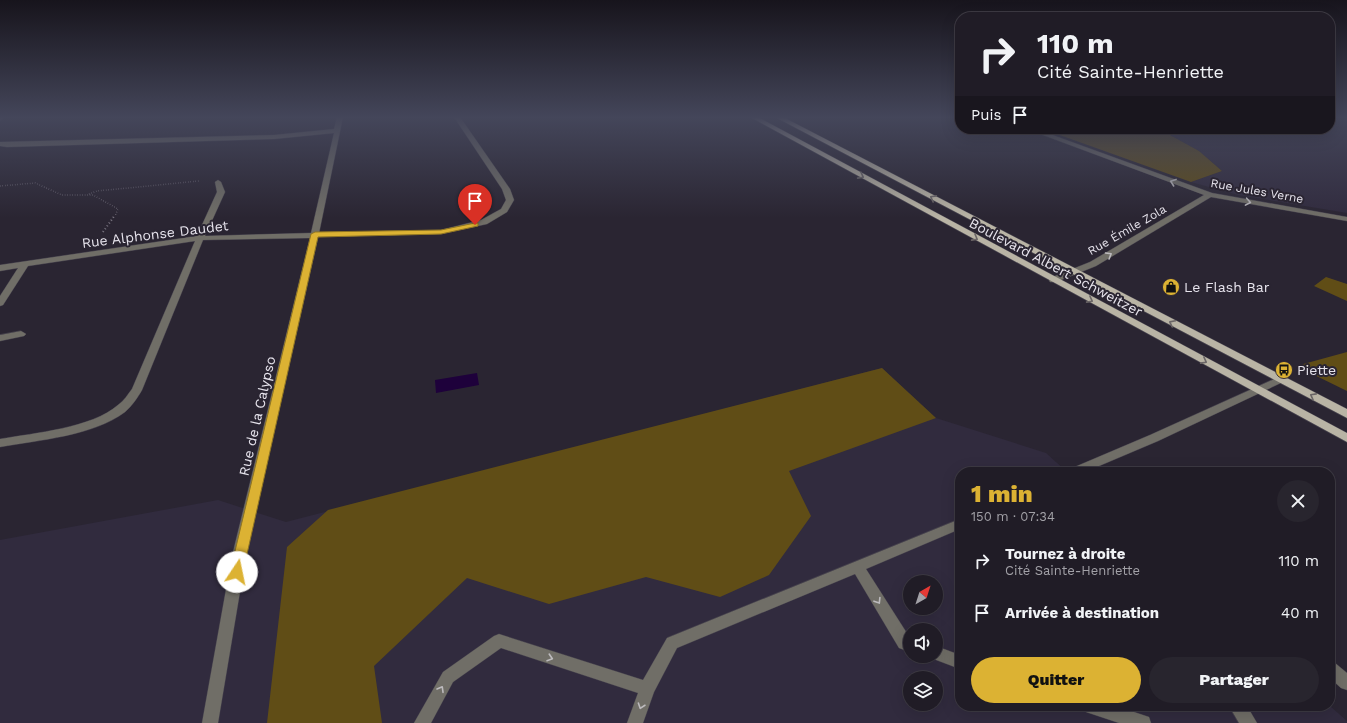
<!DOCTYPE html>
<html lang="fr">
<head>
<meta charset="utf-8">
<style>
	:root { --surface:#201c26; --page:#28252e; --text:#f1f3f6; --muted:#a2a1a7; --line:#3d3a43; --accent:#dcb233 }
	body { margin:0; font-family:"Work Sans",sans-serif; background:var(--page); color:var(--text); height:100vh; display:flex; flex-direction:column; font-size:15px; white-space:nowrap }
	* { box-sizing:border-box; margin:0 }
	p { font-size:13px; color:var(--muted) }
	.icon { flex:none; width:22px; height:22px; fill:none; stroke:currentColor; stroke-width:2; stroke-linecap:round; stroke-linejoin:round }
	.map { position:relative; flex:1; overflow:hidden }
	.side { position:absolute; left:955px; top:467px; width:380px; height:244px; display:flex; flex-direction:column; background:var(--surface); border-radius:16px; box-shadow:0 4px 16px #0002,0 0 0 1px var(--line) }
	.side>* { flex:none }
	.guide { position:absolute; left:955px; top:12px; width:380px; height:122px; border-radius:16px; box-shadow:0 4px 16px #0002,0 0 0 1px var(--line); background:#201c26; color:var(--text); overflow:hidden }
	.needle { width:26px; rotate:39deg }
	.tools { position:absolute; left:903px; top:575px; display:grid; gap:8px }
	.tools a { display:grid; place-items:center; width:40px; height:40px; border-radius:50%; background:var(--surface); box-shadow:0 4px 16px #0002,0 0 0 1px var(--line); font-size:20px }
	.pin { position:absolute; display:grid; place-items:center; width:34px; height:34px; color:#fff; margin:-41px -17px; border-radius:50% 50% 50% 0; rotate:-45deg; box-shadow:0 0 4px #0007 }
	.pin .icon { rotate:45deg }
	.me { position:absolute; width:44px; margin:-22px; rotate:11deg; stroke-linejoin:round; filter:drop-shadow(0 0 3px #0008) }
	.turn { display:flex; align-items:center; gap:14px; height:84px; padding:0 16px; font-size:18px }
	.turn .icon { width:52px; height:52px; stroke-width:2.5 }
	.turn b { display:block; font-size:28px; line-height:34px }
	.then { display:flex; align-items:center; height:38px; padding:0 16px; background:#0003; gap:8px; font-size:15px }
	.round { display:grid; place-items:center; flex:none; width:42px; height:42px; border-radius:21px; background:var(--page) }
	.head { display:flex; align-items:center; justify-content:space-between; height:68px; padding:0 16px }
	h1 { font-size:24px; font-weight:800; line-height:30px; color:var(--accent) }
	.cta { display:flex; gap:8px; margin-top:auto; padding:8px 16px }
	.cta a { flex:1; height:46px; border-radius:24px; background:var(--accent); color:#111; font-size:16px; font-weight:800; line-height:46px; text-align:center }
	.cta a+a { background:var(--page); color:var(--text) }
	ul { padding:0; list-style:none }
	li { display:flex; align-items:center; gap:12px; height:52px; padding:0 16px }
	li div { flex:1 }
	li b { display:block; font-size:15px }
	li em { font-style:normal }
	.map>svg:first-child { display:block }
	.built { fill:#312b3e; fill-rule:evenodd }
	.forest { fill:#604d16 }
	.water { fill:#1e013b }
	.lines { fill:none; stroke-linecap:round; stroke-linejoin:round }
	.minor-casing { stroke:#44404c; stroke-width:1 }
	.major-casing { stroke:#44404c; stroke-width:1 }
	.path-far1 { stroke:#7c7783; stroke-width:1.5; stroke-dasharray:0.5 2; stroke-linecap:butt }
	.path { stroke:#7c7783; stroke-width:2; stroke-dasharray:1 2.5; stroke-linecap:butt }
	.minor { fill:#706e67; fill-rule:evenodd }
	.major { fill:#b9b4a5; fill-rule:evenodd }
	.oneway { stroke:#6a6566 }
	.oneway2 { stroke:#bdbbbe }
	.route { fill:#dcb233; stroke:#8f7421 }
	.labels { text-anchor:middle; stroke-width:4; stroke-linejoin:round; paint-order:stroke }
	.far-street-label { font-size:12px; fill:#e7e4ed; stroke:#2a2532 }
	.street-label { font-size:14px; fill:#e7e4ed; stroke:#2a2532 }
	.poi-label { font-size:14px; fill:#e7e4ed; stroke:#2a2532; text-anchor:start }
</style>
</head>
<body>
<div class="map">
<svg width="1347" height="723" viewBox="0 0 1347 723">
	<rect width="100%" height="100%" fill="#2a2532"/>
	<path class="built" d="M1330 117H1347V213L1238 195 1191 182 1222 171 1199 151 1159 129H1330Z
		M882 368 936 418 1046 453 1067 472H960V706H1330L1347 721V723H0V540L218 500 286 522ZM910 582H936V608H910ZM910 630H936V656H910ZM910 678H936V704H910Z"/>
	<path class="forest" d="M1043 129H1159L1199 151 1222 171 1191 182Z
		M1326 277 1347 284V301L1314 286Z
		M1347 352V391L1296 366Z
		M882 368 936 418 789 471 811 516 769 575 720 597 646 577 549 604 467 578 374 666 382 723H267L287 547 328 510Z"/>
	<path class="water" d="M477 373 479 385 436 393 435 380Z"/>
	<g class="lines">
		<g class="minor-casing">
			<path id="minor" d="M0 117H5L0 121Z
				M337 117H343L319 233 441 230 481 220 501 209 506 200 502 189 454 117H460L510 189 514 200 507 212 487 224 441 234 318 237 246 556 218 723H202L232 556 310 238 203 240 142 390C138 397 132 406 125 412 93 436 39 440 0 447V439C34 433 92 428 118 405 124 401 128 394 132 389L195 241 28 266 3 305 0 306V296L18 268 0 271V265L197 236 217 192 215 182 218 180 221 182 225 192 205 236 311 233 334 133 274 139 7 147 0 146V142L274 135 334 129Z
				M1027 129H1036L1212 193 1347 217V221L1211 197 1096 266 1056 282H1050L1049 280 1050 278 1090 262 1204 195Z
				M21 331 26 334 24 336 0 341V335Z
				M1281 376 1286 379 1285 381 1158 441 1099 466 1105 472H1091L1089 470 1085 472H1068L1070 469 1150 435Z
				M960 519V529L866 569 910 638V652L899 648 855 574 677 648 654 692 643 723H627L638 693 501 648 453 682 431 723H414L443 672 494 636 499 634 643 680 667 638Z
				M936 646 960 655V669L931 658 930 656H936Z
				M1330 661 1335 663 1347 673V690L1341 688 1330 678Z
				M1084 706H1116L1149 717 1151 723H1119L1086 712Z
				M1229 706H1247L1257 723H1239Z"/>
		</g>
		<g class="major-casing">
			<path id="major" d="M750 117H758L1347 433V442Z
				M775 117H783L1347 409V418Z"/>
		</g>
		<path class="path-far1" d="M0 186 35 183 62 195H93L118 209 115 216
			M89 194 97 191 199 181"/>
		<path class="path" d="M103 232 115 215"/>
		<use href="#minor" class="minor"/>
		<use href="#major" class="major"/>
	</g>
	<defs><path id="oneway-chevron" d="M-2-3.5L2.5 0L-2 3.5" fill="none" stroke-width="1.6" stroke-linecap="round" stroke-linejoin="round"/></defs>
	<g class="oneway">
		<use href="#oneway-chevron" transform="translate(861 176) rotate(28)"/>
		<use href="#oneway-chevron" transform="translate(933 198) rotate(-152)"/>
		<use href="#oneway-chevron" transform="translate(975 238) rotate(29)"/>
		<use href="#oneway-chevron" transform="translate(1090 300) rotate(28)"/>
		<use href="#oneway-chevron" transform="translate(1172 323) rotate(-153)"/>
		<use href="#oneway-chevron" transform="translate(1204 361) rotate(28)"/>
		<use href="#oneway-chevron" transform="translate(1313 396) rotate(-152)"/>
	</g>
	<g class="oneway2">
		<use href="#oneway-chevron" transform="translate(1173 182) rotate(-160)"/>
		<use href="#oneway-chevron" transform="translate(1248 202) rotate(10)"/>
		<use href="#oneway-chevron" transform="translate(1109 255) rotate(-31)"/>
		<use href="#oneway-chevron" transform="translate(878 601) rotate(58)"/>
		<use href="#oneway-chevron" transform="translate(550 658) rotate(18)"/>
		<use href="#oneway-chevron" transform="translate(441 689) rotate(-60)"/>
		<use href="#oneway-chevron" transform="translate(641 706) rotate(109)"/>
	</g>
	<linearGradient id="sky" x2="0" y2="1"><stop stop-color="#17141c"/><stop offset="0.54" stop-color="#44465a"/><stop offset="1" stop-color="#44465a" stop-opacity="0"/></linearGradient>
	<rect width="1347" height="218" fill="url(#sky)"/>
	<path class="route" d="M475 223H478V226L441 234 318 237 243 572 241 575 237 577 232 575 230 572 311 234 315 232 441 230Z"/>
	<defs>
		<g id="shop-disc" transform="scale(0.9)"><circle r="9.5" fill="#dcb233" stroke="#2a2532"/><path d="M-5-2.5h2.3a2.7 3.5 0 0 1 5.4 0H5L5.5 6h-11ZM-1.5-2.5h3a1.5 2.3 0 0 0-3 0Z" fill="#111"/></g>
		<g id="bus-disc" transform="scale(0.9)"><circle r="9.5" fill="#dcb233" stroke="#2a2532"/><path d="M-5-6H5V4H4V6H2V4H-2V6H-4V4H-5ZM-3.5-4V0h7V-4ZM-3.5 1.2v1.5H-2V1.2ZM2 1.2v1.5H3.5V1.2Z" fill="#111"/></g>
	</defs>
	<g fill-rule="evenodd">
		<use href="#shop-disc" x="1171" y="287"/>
		<use href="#bus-disc" x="1284" y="370"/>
	</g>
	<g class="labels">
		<g class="far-street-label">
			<text transform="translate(1257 191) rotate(10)" y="4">Rue Jules Verne</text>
			<text transform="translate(1127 230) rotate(-30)" y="4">Rue Émile Zola</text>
		</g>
		<g class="street-label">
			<text transform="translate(155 234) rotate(-7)" y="5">Rue Alphonse Daudet</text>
			<text transform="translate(1056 267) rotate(28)" y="5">Boulevard Albert Schweitzer</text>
			<text transform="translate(257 416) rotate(-77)" y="5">Rue de la Calypso</text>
		</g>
		<g class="poi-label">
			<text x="1184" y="292">Le Flash Bar</text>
			<text x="1297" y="375">Piette</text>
		</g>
	</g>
</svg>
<div class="tools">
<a><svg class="needle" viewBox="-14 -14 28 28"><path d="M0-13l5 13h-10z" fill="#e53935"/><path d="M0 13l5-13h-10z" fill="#a2a1a7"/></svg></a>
<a><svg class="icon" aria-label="sound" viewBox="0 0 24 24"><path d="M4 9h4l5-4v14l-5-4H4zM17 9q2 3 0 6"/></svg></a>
<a><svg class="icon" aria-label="layers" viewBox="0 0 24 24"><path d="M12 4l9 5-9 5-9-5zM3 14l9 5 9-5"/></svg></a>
</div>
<div class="pin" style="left:475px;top:225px;background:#d93025"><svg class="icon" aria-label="arrive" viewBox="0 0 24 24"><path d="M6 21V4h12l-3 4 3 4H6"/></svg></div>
<svg class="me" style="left:237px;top:572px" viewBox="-20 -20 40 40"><circle r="19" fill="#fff"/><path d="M0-13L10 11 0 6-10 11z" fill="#dcb233"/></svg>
<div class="guide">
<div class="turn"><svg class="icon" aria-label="right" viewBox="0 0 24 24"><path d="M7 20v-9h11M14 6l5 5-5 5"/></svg><div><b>110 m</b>Cité Sainte-Henriette</div></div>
<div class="then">Puis<svg class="icon" aria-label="arrive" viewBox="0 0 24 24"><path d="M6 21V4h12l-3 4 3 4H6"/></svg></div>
</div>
<section class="side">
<div class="head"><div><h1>1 min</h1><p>150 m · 07:34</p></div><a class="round"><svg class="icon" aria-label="close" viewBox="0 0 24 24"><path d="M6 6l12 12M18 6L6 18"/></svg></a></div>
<ul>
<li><svg class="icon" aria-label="right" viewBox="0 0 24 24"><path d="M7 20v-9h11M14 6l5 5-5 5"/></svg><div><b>Tournez à droite</b><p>Cité Sainte-Henriette</p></div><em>110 m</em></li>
<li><svg class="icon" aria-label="arrive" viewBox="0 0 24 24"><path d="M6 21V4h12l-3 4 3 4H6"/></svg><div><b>Arrivée à destination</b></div><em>40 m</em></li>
</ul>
<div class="cta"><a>Quitter</a><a>Partager</a></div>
</section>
</div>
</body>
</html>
